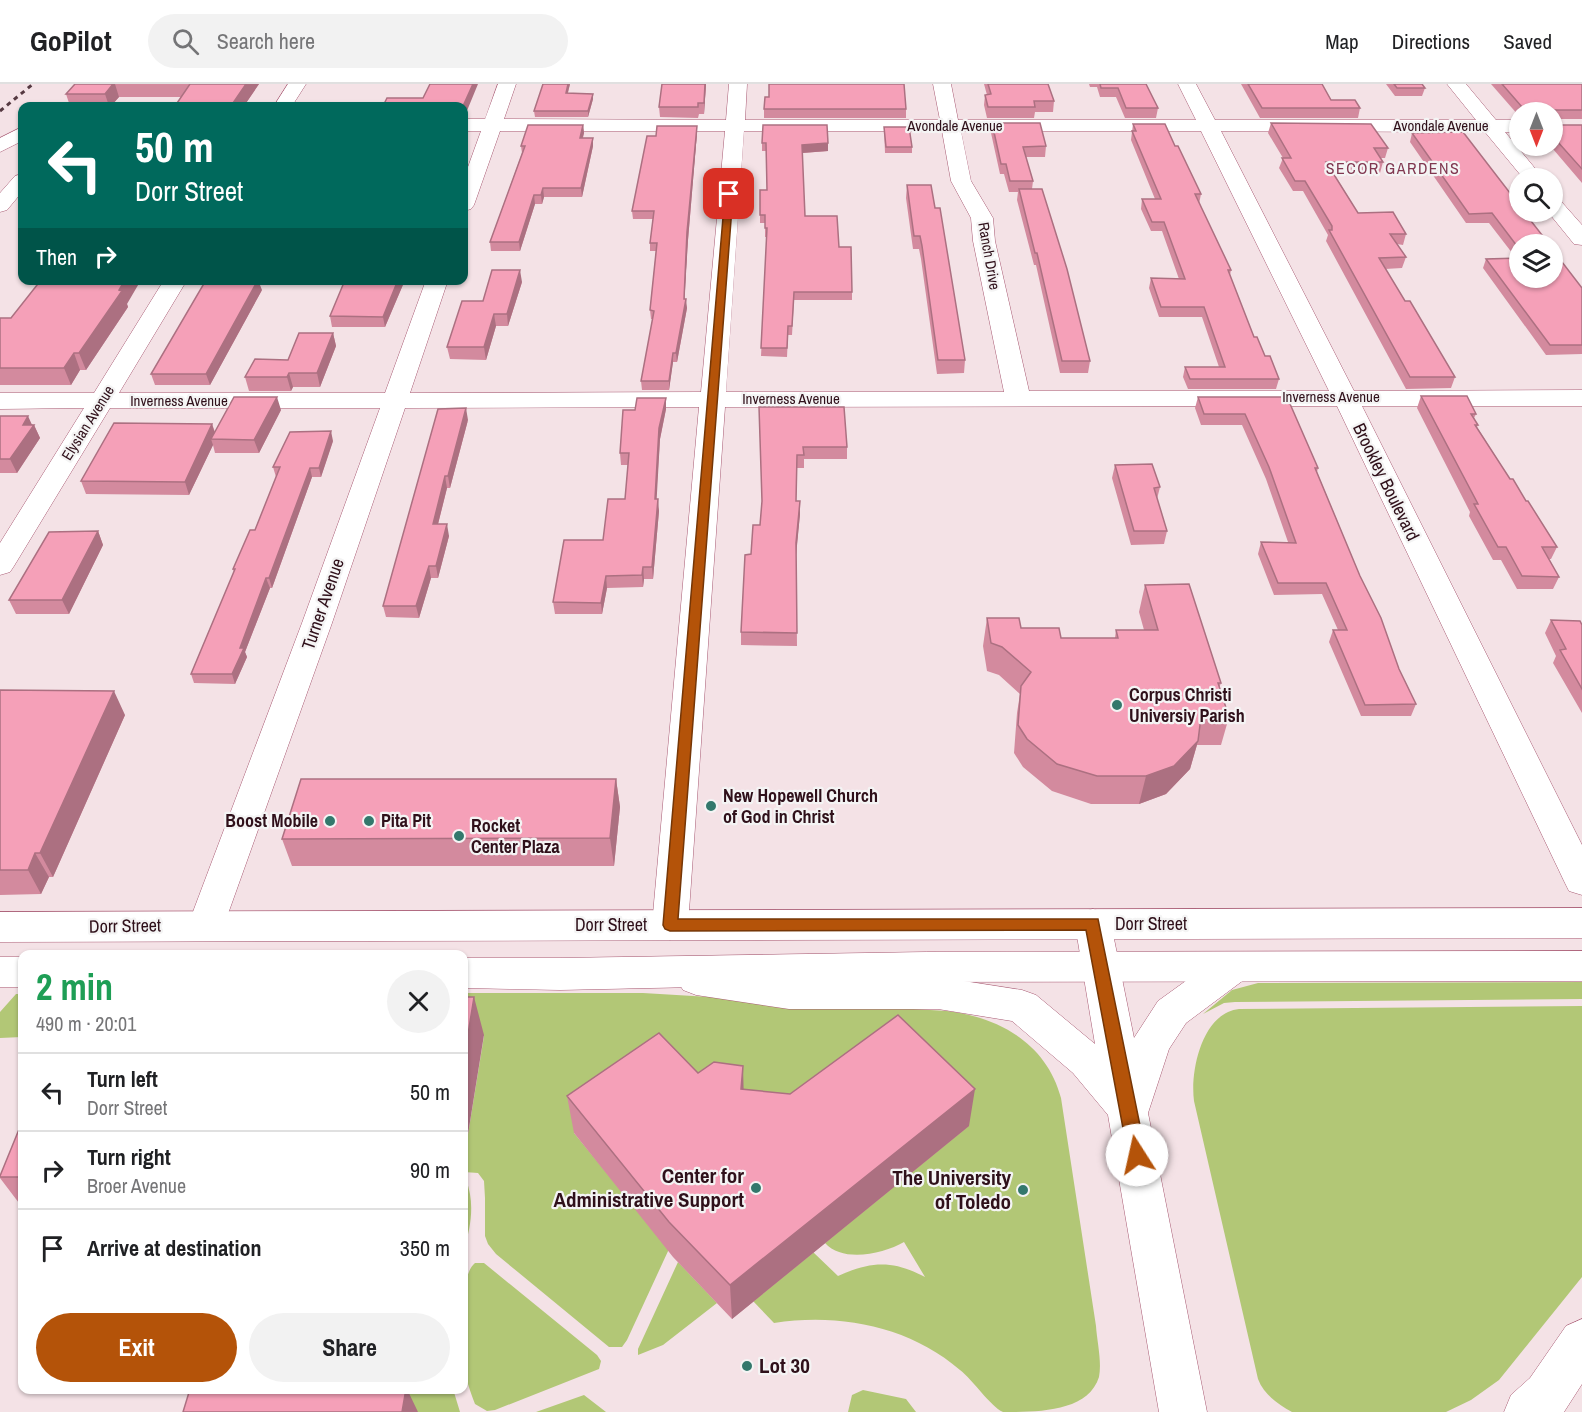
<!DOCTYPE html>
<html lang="en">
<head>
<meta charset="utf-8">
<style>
	:root { --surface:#fff; --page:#f2f2f2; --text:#202124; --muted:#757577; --line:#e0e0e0; --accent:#b45309 }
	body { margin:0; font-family:"Archivo Narrow",sans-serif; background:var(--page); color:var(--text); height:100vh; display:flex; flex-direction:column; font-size:22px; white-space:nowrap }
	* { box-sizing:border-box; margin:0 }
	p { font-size:20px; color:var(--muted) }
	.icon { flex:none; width:33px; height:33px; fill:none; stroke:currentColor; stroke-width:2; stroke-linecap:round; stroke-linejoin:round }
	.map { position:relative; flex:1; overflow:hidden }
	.drawer { position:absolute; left:18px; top:866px; width:450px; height:444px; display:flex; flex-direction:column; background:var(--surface); border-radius:12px; box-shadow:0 2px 4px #0004 }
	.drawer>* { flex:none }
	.top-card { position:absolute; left:18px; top:18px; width:450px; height:183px; border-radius:12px; box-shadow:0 2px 4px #0004; background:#00695c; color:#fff; overflow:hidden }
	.needle { width:39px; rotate:180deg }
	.fabs { position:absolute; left:1509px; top:18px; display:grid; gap:12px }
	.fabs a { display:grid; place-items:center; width:54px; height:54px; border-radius:50%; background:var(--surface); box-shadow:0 2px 4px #0004; font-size:30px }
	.pin { position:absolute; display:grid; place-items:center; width:51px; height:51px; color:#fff; margin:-26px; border-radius:12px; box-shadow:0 3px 9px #0006 }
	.me { position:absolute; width:66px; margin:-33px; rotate:350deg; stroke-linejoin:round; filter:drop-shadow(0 0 4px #0008) }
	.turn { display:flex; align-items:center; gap:21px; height:126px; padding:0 18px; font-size:27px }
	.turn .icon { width:78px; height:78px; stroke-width:2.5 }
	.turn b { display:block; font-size:42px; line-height:51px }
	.then { display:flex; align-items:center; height:57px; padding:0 18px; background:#0003; gap:12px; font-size:22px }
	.round { display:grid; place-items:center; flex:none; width:63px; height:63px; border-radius:32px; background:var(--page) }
	.head { display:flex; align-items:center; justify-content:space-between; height:102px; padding:0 18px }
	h1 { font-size:36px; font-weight:700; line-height:45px; color:#1e9e55 }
	.action { display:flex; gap:12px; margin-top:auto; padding:12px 18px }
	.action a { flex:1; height:69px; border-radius:36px; background:var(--accent); color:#fff; font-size:24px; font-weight:700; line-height:69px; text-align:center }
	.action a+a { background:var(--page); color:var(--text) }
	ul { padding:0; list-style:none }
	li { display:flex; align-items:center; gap:18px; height:78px; padding:0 18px; border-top:2px solid var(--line) }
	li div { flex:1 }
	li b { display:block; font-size:22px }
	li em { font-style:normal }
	header { display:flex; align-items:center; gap:36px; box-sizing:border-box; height:84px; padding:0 30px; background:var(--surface); border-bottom:2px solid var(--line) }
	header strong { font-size:28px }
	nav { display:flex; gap:33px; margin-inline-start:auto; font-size:21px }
	.search { width:420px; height:54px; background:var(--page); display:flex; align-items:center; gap:15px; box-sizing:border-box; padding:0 21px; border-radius:33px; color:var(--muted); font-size:22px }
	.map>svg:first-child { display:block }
	.green { fill:#b2c776 }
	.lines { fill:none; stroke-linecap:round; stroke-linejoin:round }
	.minor-casing { stroke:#a85a73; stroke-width:1 }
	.major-casing { stroke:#a85a73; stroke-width:1 }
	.minor { fill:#fff; fill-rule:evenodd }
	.major { fill:#fff; fill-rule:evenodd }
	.rail { stroke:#553941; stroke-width:3; stroke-dasharray:4.5 4.5; stroke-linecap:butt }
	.wall { fill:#d38a9e }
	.shaded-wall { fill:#ac7081 }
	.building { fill:#f5a0b8; stroke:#ac7081; stroke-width:1.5 }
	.route { fill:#b45309; stroke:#753606; stroke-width:1.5 }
	.poi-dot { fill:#33786c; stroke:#f4f4f4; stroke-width:2 }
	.labels { text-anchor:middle; stroke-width:4.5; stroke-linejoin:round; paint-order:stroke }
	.far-street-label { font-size:15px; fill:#2f101a; stroke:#f4f4f4 }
	.far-neighbourhood-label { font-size:16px; letter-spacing:1.5px; fill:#803750; stroke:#f4f4f4 }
	.street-label { font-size:18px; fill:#2f101a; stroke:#f4f4f4 }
	.poi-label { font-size:18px; font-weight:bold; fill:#2f101a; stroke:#f4f4f4; text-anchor:start }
	.near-poi-label { font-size:21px; font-weight:bold; fill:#2f101a; stroke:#f4f4f4; text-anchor:end }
</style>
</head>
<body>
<header>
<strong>GoPilot</strong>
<div class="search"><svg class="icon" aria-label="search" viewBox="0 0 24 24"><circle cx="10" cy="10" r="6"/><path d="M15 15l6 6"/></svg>Search here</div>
<nav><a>Map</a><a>Directions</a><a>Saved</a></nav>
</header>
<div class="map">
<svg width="1582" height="1328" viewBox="0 0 1582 1328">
	<rect width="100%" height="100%" fill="#f4e2e6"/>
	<path class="green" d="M1582 898V915L1235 918 1224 919 1203 930 1232 906 1258 899Z
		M464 909H643L947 927C999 933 1047 960 1061 1014L1096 1242C1097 1258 1102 1277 1099 1293 1088 1328 1038 1328 1003 1328 990 1322 973 1296 960 1286 909 1242 839 1229 774 1239L753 1217 813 1168 838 1192C871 1177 893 1176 925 1193L904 1158C883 1170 843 1179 825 1159L790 1047 574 1049 669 1165 627 1256 622 1263H609L496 1170 488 1160 485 1152V1114L484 1097 478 1089 464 1088V1075L484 952 464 951Z
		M16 910H22V953L0 954V928Z
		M1582 922V1193L1499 1296 1471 1316 1446 1328H1292C1278 1320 1264 1311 1258 1295L1194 1017C1190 987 1202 929 1239 925Z
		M464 1096H466C475 1118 471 1143 464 1165Z
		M678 1178 717 1219 663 1261 638 1271V1265Z
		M475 1179H484L597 1271 601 1277 599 1285 495 1326 487 1327 475 1320C470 1307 465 1293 464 1279 462 1257 458 1193 475 1179Z
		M361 1305H453L460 1328H357Z
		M863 1306 906 1315 916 1328H848L852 1311Z
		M584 1311 606 1328H536Z"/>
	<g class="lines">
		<g class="minor-casing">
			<path id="minor" d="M288 0H306L292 22H274Z
				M498 0H516L504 35 726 36 729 0H747L745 36H940L933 0H951L958 36H1196L1178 0H1196L1215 36H1476L1447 0H1466L1496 36H1520V48H1505L1543 94H1523L1485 48 1221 47 1354 307 1582 306V322H1362L1582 761V811L1569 807 1564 797 1337 322 725 323 688 841 683 851 670 856 657 851 652 841 699 323 405 324 332 539 224 841 219 851 206 856 193 851 188 841 302 539 380 324H110L14 482 10 488 0 491V459L84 324 0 325V309H94L164 196H187L119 309H385L426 196H448L410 309 701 308 725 47H500L474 121 471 125 464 127V94L481 47H464V35H485ZM744 47H942L951 97 971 134 973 157 1004 308H726ZM961 47H1201L1329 307H1029L995 157 993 134 971 97Z
				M22 43V57L0 68V54Z
				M22 90V108L7 126 0 128V109L15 92Z
				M1552 113 1559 115 1582 141V161L1574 160 1548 128H1552Z
				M1093 825 1106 830 1111 840 1134 954 1158 917 1219 873 1232 869 1245 873 1251 884 1245 895 1186 939 1169 965 1148 1029 1207 1328H1159L1108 1031 1073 989 1012 937 938 925H789L696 911 683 906 677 895 683 884 696 879 789 893H938L1022 906 1036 911 1095 960 1075 840 1080 830Z
				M1582 1235V1300L1564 1328H1504L1511 1311 1530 1294 1566 1242Z"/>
		</g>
		<g class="major-casing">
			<path id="major" d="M1582 824V854L0 858V828Z
				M1582 867V897L926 898 560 906 464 904V874H560L926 868Z
				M0 873H22V903H0Z"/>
		</g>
		<use href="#minor" class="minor"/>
		<use href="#major" class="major"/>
		<path class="rail" d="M0 27 33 0"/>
	</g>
	<path class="wall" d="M75 0H259L244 22H175L181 13H119L111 22H70L66 10Z
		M543 0H570L568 9 593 10V15L588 33H535L534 27Z
		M706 0 704 30H699L698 34 660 33 659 23Z
		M984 0H1048L1054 17 1053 28H1035L1034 34H987L984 21 985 11H987Z
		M1089 0H1146L1158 24 1156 34H1125L1116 13H1100L1097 3H1090Z
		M1241 0H1322L1331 16 1360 24 1358 34H1260Z
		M1386 0H1422L1425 4 1422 12H1395Z
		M1491 0H1582V35H1554V41H1582V99L1553 65H1550L1547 62H1552V28H1520L1519 32Z
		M769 13 906 25V34H764V25Z
		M992 39 1046 62 1045 73H1026L1033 97 1032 105 1090 277 1088 289H1060L1036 181H1034L1017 116 1018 108H1009L1004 90H1000L991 49Z
		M1271 39 1388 64 1385 74H1381L1383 78 1380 89 1333 88 1358 129 1406 150 1403 161 1397 160 1406 173 1402 184 1385 185 1405 217 1455 293 1451 304 1406 305 1326 157 1328 151 1303 107H1293L1279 84 1283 74 1268 49Z
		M1133 40 1175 62 1201 110 1199 120 1231 186 1230 191 1254 253 1279 295 1276 305H1188L1183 293 1185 283H1219L1202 233H1159L1149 204 1151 194 1179 195 1162 147H1151L1141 125 1142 115H1155L1131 56Z
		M583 41 584 49 583 54 593 62 582 113H544L542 120H535L520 167H491L490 158 522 69 521 62Z
		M697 42V49L688 156 684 215 687 224 677 278H673L669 306H642L641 297 653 235H651L650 226 656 167H650V159L653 135H633L632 127 656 52Z
		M884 43 912 63V69H885Z
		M1463 48 1520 160V194L1582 204V270L1546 271 1483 184 1486 175 1516 174 1489 139H1466L1410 58 1412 49Z
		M762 59 828 67 802 69 805 132 839 163 852 208V216H794L792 251H788L787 273 761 272 767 153H765V139H760V106H767L766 67H762Z
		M907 101 935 124 965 276 964 289 937 290 921 175 919 165H913L906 114Z
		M345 196H405L385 243H332L330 232Z
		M522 198 508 242H496L486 276 450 275 447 263 483 217Z
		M262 206 210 301H155L151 290Z
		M127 220 128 223 86 286H80L71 301H0V234H11Z
		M333 249 336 262 320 303H293L291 307H249L245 293 288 276Z
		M1421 312 1476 330 1474 334 1478 341 1477 343 1510 395 1557 463 1551 475H1549L1559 493 1553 505H1517L1501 476H1493L1469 432 1470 428 1417 324Z
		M1198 313H1287L1318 384 1317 388 1360 492 1399 585 1416 620 1411 632H1361L1329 558 1333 546H1338L1322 510 1274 511 1258 470 1261 458H1288L1266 395 1242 341H1201L1195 324Z
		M666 314V325L660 355 656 415 659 427 653 495H644L643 503 607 504 602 530H555L553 518 603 456 625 415 628 381H621L620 369 635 326Z
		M759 323 847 363V375H804V384H797L796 417 800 430 796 470 797 562 741 561V548L751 470 760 441 762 418Z
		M281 326 259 369H215L213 361 189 411 86 410 81 397 212 340 215 348Z
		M0 332 34 341 40 354 17 389H0Z
		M468 336 450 404H447L438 440 449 452 438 494H431L419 534 386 533 383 522Z
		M333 357 321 393H312L272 504H270L245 568 247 573 235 600 194 599 191 590 234 488 233 485 255 446 277 393H276L273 383Z
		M1115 381 1160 403 1157 415 1167 447 1164 460 1131 461 1112 394Z
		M98 447 103 461 69 530H16L9 516Z
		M1145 501 1221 599 1219 604 1229 633 1221 661H1197L1190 685 1166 710 1139 720H1091L1052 707 1023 683 1014 669 1017 629 1020 610 999 591 987 587 983 562 987 534 1021 544 1061 554H1115L1116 546H1144L1139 528Z
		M1551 536 1582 541V629L1553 579 1556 572 1545 549Z
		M0 606 125 631 53 793H49L41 810 0 811Z
		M616 695 620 723 614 782H292L282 755Z
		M698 989 744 1005 969 1042 732 1235 673 1173 574 1049 567 1012Z
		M22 1038V1123L0 1094Z"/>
	<path class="shaded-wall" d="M113 0H115L119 13 111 22H109L105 10Z
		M246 0H259L244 22H231Z
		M473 0H478L464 34 463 22Z
		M568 0H570L566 15V9Z
		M705 0H706L704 30V19Z
		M593 10V15L588 33V27Z
		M583 41 584 49 580 62V54Z
		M697 42V49L688 156 684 224V215L687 148Z
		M593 54V62L582 113 581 104Z
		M828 59V67L802 69V61Z
		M543 104 544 113 542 120 541 111Z
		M534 111 535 120 520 167 519 158Z
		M520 186 522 198 508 242 507 230Z
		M125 196H141L127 220 128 223 86 286 79 269Z
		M258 196 262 206 210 301 206 290Z
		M398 196H405L385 243 383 233Z
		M686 215 687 224 677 278 676 269Z
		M494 230 496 242 486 276 484 263Z
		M333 249 336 262 320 303 317 289Z
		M74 269 80 286 71 301 64 284Z
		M673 269V278L669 306V297Z
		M289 289 293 303 291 307 287 293Z
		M277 313 281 326 259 369 254 356Z
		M666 314V325L660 355 656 427 655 415 659 344Z
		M466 324 468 336 450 404 448 392Z
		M28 332 33 343 34 341 40 354 17 389 10 375 23 341Z
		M212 340 216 353 211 355 213 361 189 411 185 398Z
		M331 347 333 357 321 393 319 384Z
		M310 384 312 393 272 504 269 494Z
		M445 392 447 404 435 452 433 440Z
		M658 415 659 427 653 495 652 483Z
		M800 417V430L796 472V459Z
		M447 440 449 452 438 494 436 482Z
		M98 447 103 461 69 530 62 516Z
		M429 482 431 494 419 534 416 522Z
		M643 483 644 495 643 503 642 491Z
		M606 492 607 504 602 530 601 519Z
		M266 494 270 504 245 568 247 573 235 600 232 590 240 564Z
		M114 607 125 631 53 793 40 769Z
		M1198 657 1190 685 1166 710 1139 720 1146 692Z
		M616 695 620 723 614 782 610 754Z
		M35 769 49 793 41 810 28 786Z
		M474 913 484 951 464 1075V975Z
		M743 982 744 1019 741 1005Z
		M975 1005 969 1042 732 1235 730 1201Z
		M406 1305H407L418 1328H402Z"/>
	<path class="building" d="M75 0H113L105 10H66Z
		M190 0H246L231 22H175Z
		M430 0H473L463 22H383L387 14H423Z
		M543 0H568L566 9 593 10 588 27H534Z
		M662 0H705L704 19H698V23H659Z
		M769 0H904L906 25H764L765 13H769Z
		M988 0H1048L1054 17H1034L1035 23H988L985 11 991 10Z
		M1100 0H1146L1158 24H1126L1118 4H1101Z
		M1248 0H1322L1331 16H1355L1360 24H1262Z
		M1394 0H1422L1425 4H1397Z
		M1502 0H1582V26H1554V41H1582V85L1556 56 1552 55V28H1530L1525 23H1522Z
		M992 39H1040L1046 62 1023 63 1033 97H1010L1006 80H1001Z
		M1271 39 1371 40 1388 64H1374L1383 78H1326L1358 129 1393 128 1406 150H1390L1406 173 1379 174 1405 217H1410L1455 293H1410L1329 146H1332V142L1305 97H1295L1282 74H1291Z
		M1133 40H1165L1175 62H1178L1201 110H1195L1231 186H1228L1254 253H1257L1265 272H1270L1279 295H1190L1185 283H1225L1204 223H1161L1151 194 1185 195 1164 138H1152L1142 115H1161L1132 47H1136Z
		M528 41H583L580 54H593L581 104H543L541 111H534L519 158H490L525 62H521Z
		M763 41H827L828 59 802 61 805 132H837L839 163H851L852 208H794L792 242H788L787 264H761L767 144H765V131H760V106H767L766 59H762Z
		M657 42H697L687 148 684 215H686L676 269H673L669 297H641L654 227 650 226 657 159H650L654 127H632L647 52H656Z
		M884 43H909L912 63H886Z
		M1463 48 1520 122V128H1524L1549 160H1520V166L1492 129 1469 130 1412 49Z
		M907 101H931L935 124H940L965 276H938L922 162 920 152H914Z
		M1019 105H1042L1067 185 1090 277H1062L1037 169H1035Z
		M1552 165 1582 204V261H1550L1486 175 1520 174V194H1552Z
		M492 186H520L507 230H494L484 263H447L462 217H483Z
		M41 196H125L119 206 122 207 79 269H74L64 284H0V234H11Z
		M206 196H258L206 290H151Z
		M345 196H398L383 233 330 232Z
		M299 249H333L317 289H289L287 293H245L255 275 288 276Z
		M1421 312H1467L1476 330H1471L1478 341H1475L1510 395H1513L1526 417H1528L1557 463H1542L1559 493 1522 492 1506 463H1498L1474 420H1478Z
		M234 313H277L254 356 211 355Z
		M1198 313H1287L1318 384H1315L1360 492 1381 534 1399 585 1416 620 1365 621 1333 546H1347L1326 499H1278L1261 458 1296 459 1269 383 1245 330H1204Z
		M637 314H666L659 344 655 415H658L652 483H643L642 491 606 492 601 519 553 518 564 456H603L608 415H625L629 369H620L623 326H635Z
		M759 323H844L847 363H803L804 371H797L796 417H800L796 459 797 549 741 548 745 471 751 470 753 441H760L762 417Z
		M466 324 448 392H445L433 440H447L436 482H429L416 522H383L438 325Z
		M0 332H28L23 341H34L10 375H0Z
		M114 339 212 340 185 398 81 397Z
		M331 347 319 384H310L269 494H266L240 564H244L232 590H191L235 485H233L250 446H255L280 383H273L290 348Z
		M1152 380 1160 403 1154 404 1167 447H1134L1115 381Z
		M98 447 62 516H9L49 448Z
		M1189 500 1221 599H1218L1229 633H1201L1198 657 1174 682 1146 692H1097L1057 680 1027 655 1018 641 1021 602 1031 588 1002 563 991 559 987 534H1019L1021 544H1059L1061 554H1118L1116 546H1158L1145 501Z
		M1551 536 1580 537 1582 541V605L1560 566 1566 565Z
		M0 606 114 607 40 769H35L28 786H0Z
		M301 695H616L610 754 282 755Z
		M464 913H474L464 975Z
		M898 931 975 1005 730 1201 669 1138 567 1012 659 949 698 989 714 978 743 982 741 1005 790 1010Z
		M22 1038V1093H0V1092Z
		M190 1305H406L402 1328H183Z"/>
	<path class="route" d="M729 107 733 110 678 835H1098L1146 1071 1143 1077 1137 1079 1131 1077 1128 1071 1086 846 670 847 665 845 663 841 725 110Z"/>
	<g class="poi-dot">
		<circle cx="1117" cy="621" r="6"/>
		<circle cx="711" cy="722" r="6"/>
		<circle cx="330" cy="737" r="6"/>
		<circle cx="369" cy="737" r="6"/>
		<circle cx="459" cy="752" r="6"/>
		<circle cx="756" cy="1104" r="6"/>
		<circle cx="1023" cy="1106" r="6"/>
		<circle cx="747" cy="1282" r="6"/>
	</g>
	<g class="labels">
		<g class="far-street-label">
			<text x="955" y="47">Avondale Avenue</text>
			<text x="1441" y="47">Avondale Avenue</text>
			<text transform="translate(989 172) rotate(80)" y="5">Ranch Drive</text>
			<text x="1331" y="318">Inverness Avenue</text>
			<text x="791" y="320">Inverness Avenue</text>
			<text x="179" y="322">Inverness Avenue</text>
			<text transform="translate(88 339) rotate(-58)" y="5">Elysian Avenue</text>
		</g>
		<g class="far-neighbourhood-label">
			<text x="1393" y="90">SECOR GARDENS</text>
		</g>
		<g class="street-label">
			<text transform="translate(1386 398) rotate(64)" y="6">Brookley Boulevard</text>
			<text transform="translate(323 520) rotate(-71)" y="6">Turner Avenue</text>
			<text x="1151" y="846">Dorr Street</text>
			<text x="611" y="847">Dorr Street</text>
			<text transform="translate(125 842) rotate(-1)" y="6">Dorr Street</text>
		</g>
		<g class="poi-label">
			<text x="1129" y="617">Corpus Christi<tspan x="1129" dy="21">Universiy Parish</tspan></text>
			<text x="723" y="718">New Hopewell Church<tspan x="723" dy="21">of God in Christ</tspan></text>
			<text x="318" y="743" text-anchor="end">Boost Mobile</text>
			<text x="381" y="743">Pita Pit</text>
			<text x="471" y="748">Rocket<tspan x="471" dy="21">Center Plaza</tspan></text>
		</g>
		<g class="near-poi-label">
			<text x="744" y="1099">Center for<tspan x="744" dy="24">Administrative Support</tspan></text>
			<text x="1011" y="1101">The University<tspan x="1011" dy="24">of Toledo</tspan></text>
			<text x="759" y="1289" text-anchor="start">Lot 30</text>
		</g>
	</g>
</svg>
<div class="fabs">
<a><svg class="needle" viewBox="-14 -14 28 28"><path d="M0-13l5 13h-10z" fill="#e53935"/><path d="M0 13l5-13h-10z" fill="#757577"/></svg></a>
<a><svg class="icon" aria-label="search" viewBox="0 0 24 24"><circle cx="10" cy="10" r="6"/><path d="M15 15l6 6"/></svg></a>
<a><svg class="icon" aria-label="layers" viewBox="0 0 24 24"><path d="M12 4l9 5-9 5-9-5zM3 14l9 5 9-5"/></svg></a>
</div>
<div class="pin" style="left:729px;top:110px;background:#d93025"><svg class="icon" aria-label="arrive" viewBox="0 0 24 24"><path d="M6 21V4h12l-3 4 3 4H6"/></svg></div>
<svg class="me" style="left:1137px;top:1071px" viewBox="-20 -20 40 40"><circle r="19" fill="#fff"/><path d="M0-13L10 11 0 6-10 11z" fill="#b45309"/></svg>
<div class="top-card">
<div class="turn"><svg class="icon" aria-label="left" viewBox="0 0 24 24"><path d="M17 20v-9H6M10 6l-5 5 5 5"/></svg><div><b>50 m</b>Dorr Street</div></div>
<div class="then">Then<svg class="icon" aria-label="right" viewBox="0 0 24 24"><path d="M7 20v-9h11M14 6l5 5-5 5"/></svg></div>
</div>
<section class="drawer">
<div class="head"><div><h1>2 min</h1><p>490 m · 20:01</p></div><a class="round"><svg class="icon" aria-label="close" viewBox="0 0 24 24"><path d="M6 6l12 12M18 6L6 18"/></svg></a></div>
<ul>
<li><svg class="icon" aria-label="left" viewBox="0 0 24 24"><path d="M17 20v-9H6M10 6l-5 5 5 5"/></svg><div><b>Turn left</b><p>Dorr Street</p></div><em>50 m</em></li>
<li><svg class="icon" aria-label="right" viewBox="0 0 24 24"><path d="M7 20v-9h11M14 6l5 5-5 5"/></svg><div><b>Turn right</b><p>Broer Avenue</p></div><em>90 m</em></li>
<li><svg class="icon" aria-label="arrive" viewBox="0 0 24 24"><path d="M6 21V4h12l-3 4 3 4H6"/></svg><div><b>Arrive at destination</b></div><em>350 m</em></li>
</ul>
<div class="action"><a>Exit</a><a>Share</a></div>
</section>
</div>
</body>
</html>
